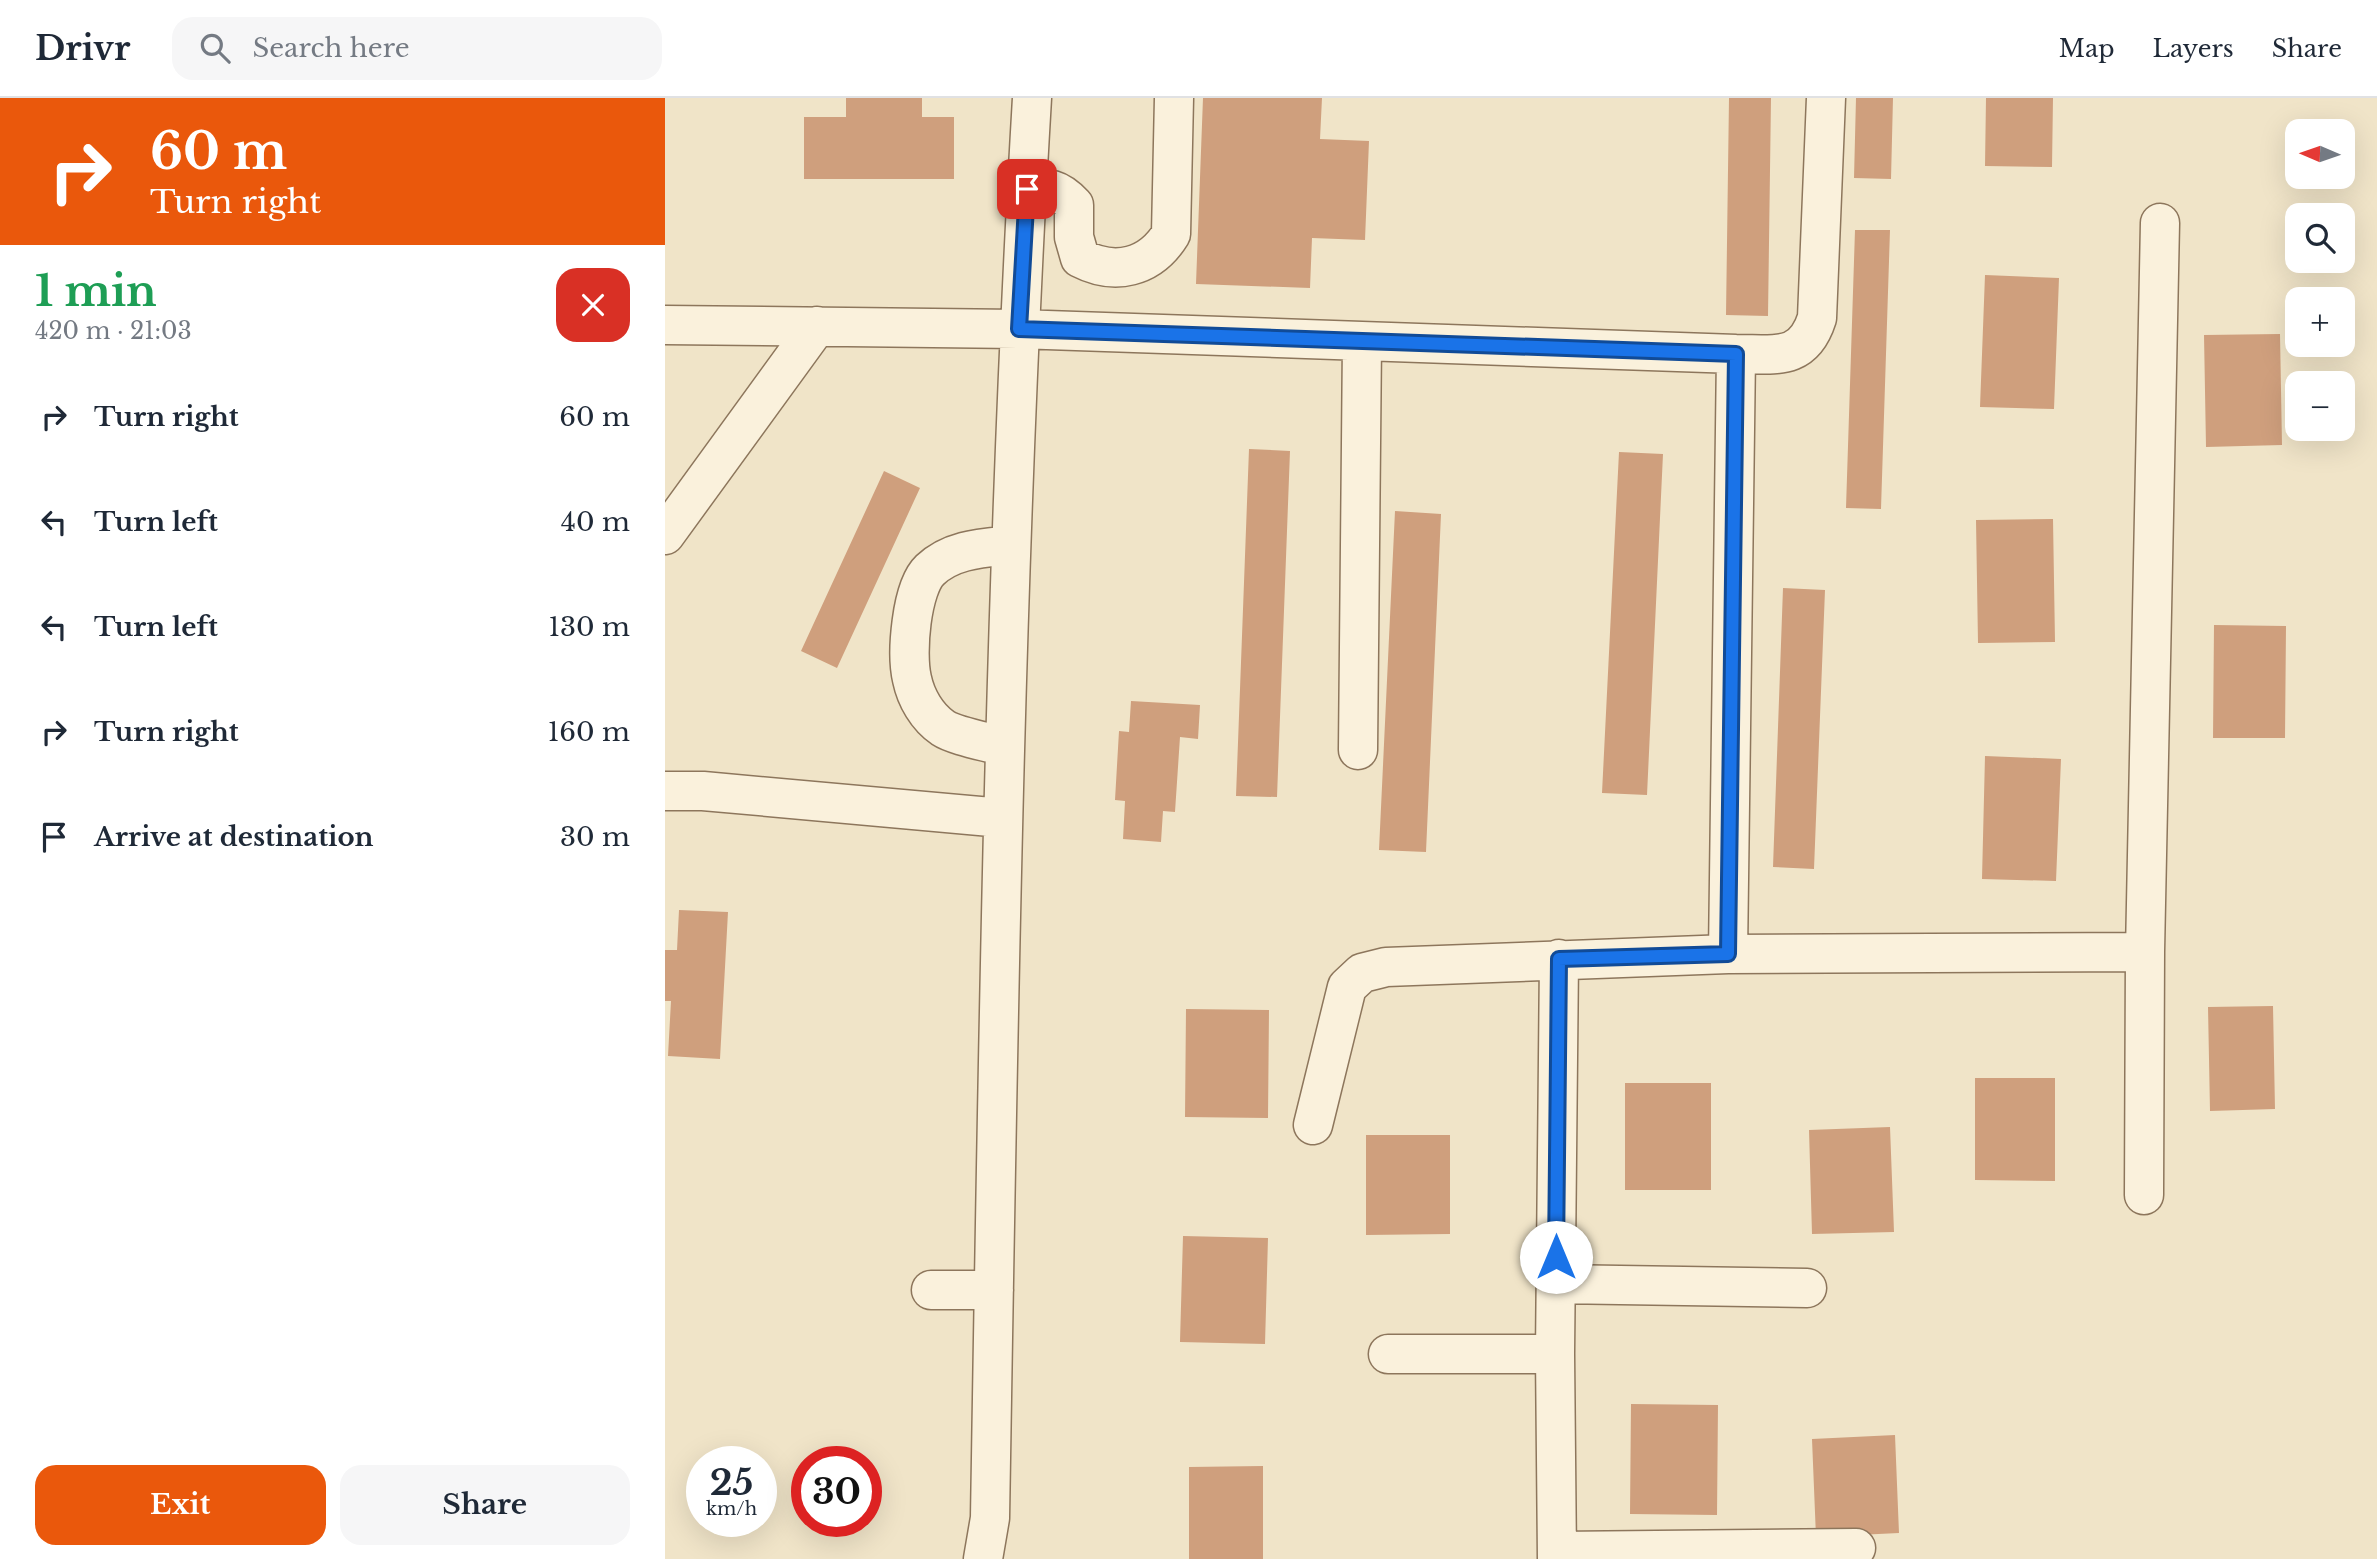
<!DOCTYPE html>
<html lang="en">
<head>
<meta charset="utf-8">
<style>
	:root { --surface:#fff; --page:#f6f6f7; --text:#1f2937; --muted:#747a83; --line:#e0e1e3; --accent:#ea580c }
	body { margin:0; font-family:"Libre Baskerville",serif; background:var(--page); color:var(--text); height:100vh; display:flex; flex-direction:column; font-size:26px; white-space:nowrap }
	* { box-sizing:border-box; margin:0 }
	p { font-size:23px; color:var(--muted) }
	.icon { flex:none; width:38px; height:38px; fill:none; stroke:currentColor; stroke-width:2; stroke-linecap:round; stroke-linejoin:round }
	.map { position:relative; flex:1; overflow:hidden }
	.side { display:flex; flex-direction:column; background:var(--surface); width:665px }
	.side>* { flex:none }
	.banner { background:#ea580c; color:#fff; overflow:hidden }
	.needle { width:46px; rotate:272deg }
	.buttons { position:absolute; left:1620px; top:21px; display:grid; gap:14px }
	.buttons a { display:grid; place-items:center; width:70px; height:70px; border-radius:14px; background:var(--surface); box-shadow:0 7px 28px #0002; font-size:35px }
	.speed { position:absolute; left:21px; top:1348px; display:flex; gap:14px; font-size:35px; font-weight:700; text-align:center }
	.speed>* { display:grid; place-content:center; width:91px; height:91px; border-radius:50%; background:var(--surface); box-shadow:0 7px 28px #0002; line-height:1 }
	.speed small { font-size:18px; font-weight:400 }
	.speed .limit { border:10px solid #d22; background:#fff; color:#111 }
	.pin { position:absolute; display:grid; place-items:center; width:60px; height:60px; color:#fff; margin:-30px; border-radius:14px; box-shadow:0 4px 10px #0006 }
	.me { position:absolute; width:77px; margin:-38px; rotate:0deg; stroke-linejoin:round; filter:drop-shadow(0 0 5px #0008) }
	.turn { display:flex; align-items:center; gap:24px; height:147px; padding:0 35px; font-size:32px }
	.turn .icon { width:91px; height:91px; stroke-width:2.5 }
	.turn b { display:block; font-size:49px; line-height:60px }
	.round { display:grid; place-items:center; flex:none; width:74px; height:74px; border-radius:21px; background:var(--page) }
	.head { display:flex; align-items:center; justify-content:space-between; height:119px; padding:0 35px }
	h1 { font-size:42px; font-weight:700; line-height:52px; color:#1e9e55 }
	.primary-button { display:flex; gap:14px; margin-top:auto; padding:14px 35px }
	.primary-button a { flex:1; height:80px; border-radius:21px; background:var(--accent); color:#fff; font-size:28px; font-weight:700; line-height:80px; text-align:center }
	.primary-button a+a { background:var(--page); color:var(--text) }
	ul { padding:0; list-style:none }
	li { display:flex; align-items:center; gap:21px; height:105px; padding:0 35px }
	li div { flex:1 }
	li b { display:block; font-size:26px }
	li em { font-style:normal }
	header { display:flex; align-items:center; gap:42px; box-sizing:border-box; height:98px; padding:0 35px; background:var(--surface); border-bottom:2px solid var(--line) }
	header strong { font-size:33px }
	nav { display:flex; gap:38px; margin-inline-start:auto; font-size:24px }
	.search { width:490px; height:63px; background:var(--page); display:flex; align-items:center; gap:18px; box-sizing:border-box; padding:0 24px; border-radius:21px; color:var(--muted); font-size:26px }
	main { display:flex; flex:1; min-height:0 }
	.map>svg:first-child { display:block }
	.building { fill:#cf9f7d }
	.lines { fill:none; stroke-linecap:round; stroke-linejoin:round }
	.minor-casing { stroke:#8d765c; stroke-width:41 }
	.minor { stroke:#faf1dc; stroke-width:38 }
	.route-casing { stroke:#114b97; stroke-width:18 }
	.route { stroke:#1a73e8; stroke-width:12 }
</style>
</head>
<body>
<header>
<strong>Drivr</strong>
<div class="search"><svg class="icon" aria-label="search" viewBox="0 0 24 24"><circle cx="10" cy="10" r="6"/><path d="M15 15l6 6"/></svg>Search here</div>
<nav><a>Map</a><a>Layers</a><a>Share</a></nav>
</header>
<main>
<section class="side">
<div class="banner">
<div class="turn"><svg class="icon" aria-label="right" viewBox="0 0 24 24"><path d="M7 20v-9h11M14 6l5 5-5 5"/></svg><div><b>60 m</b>Turn right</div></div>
</div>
<div class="head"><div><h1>1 min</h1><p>420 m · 21:03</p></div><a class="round" style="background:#d93025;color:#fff"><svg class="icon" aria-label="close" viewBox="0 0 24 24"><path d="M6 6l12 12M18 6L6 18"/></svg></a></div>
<ul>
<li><svg class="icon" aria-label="right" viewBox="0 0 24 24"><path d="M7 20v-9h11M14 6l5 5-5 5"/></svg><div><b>Turn right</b></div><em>60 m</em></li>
<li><svg class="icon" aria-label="left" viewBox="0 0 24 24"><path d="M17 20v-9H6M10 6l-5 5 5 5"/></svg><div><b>Turn left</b></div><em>40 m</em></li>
<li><svg class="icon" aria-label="left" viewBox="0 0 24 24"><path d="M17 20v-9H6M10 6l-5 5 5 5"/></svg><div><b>Turn left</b></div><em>130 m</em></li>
<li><svg class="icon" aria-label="right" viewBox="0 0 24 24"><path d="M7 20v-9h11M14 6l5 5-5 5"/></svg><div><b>Turn right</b></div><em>160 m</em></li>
<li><svg class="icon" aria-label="arrive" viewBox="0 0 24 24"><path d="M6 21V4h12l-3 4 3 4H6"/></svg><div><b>Arrive at destination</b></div><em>30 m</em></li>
</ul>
<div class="primary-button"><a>Exit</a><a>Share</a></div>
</section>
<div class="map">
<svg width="1712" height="1461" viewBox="0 0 1712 1461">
	<rect width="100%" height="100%" fill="#f0e4c8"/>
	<path class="building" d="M181 0H257V19H289V81H139V19H181Z
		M538 0H657L655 41 704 43 700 142 647 140 645 190 531 186Z
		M1064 0H1106L1103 218 1061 217Z
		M1191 0H1228L1226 81 1189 80Z
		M1321 0H1388L1387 69 1320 68Z
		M1190 132H1225L1216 411 1181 410Z
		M1320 177 1394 180 1389 311 1315 309Z
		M1615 236 1617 347 1541 349 1539 237Z
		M584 351 625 353 612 699 571 698Z
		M954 354 998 356 982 697 937 695Z
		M219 373 255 390 172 570 136 553Z
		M730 413 776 416 761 754 714 752Z
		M1388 421 1390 544 1313 545 1311 422Z
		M1118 490 1160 492 1149 771 1108 769Z
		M1549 527 1621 528 1620 640H1548Z
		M466 603 535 607 533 641 515 639 510 714 498 713 496 744 458 741 460 703 450 702 454 633 464 634Z
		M1320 658 1396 661 1391 783 1317 781Z
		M14 812 63 814 55 961 3 958 6 903H0V852H12Z
		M1608 908 1610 1011 1545 1013 1543 909Z
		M521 911 604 912 603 1020 520 1019Z
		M1310 980H1390V1083L1310 1082Z
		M960 985H1046V1092H960Z
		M1225 1029 1229 1134 1147 1136 1144 1032Z
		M701 1037H785V1136L701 1137Z
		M518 1138 603 1140 600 1246 515 1244Z
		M966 1306 1053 1307 1052 1417 965 1416Z
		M1230 1337 1234 1435 1151 1439 1147 1341Z
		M598 1368V1461H524V1369Z"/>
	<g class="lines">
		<g class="minor-casing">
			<path id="minor" d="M362 91C385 90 393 90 409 107V139L415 160C450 178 485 170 506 136L509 0
				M0 227 353 231 1071 256C1110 256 1138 264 1152 220L1161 0
				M0 437 152 228
				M340 649C324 644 290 638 278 630 262 619 251 600 247 581 241 556 246 490 265 472 287 451 318 450 346 447
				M693 652 697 243
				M0 693H38L337 720
				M1063 856 1071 256
				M648 1027 682 889 697 875 721 869 1063 856 1480 854
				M1479 1097 1480 854 1495 125
				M891 1186 1142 1190
				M266 1192H329
				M723 1256H890
				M892 1453 1191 1450
				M318 1461 325 1420C333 947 339 473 367 0
				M892 1461 890 1256 894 861"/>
		</g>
		<use href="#minor" class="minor"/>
	</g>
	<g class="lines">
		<g class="route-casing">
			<path id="route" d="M362 91 354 231 1071 256 1063 856 894 861 891 1159"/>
		</g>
		<use href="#route" class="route"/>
	</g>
</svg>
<div class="buttons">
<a><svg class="needle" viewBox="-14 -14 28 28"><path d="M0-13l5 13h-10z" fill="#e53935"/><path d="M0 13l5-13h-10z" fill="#747a83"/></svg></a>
<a><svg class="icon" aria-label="search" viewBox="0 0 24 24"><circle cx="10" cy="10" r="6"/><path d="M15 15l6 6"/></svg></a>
<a>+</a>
<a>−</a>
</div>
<div class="speed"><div>25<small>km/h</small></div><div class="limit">30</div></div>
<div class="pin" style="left:362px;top:91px;background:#d93025"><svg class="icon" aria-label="arrive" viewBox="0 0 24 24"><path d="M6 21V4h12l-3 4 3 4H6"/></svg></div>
<svg class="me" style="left:891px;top:1159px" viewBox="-20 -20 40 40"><circle r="19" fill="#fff"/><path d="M0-13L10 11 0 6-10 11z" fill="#1a73e8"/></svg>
</div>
</main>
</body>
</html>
